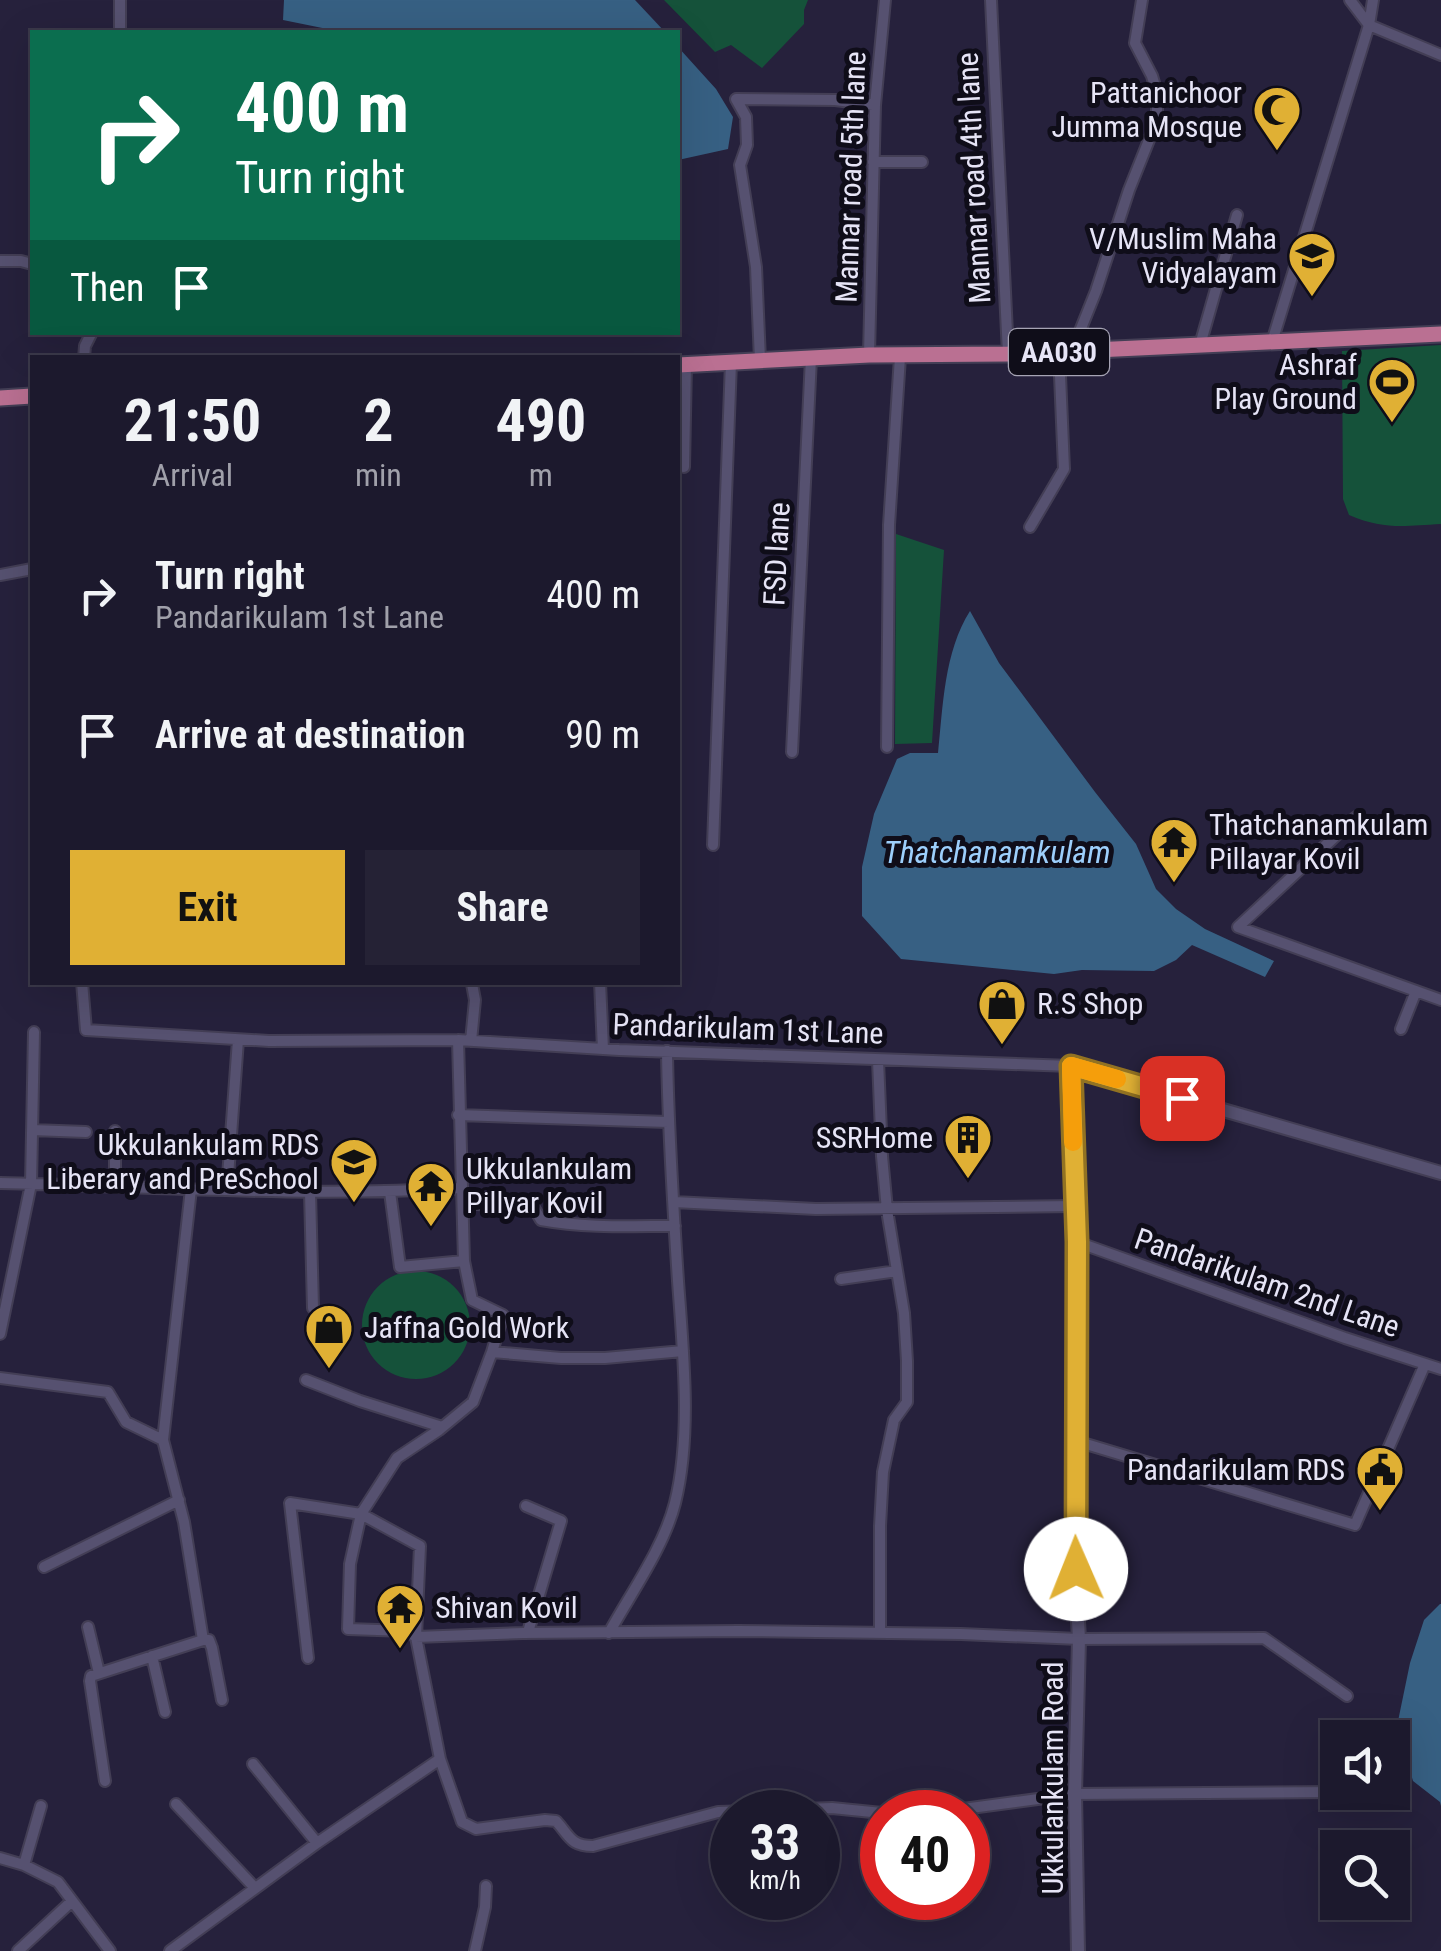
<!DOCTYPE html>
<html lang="en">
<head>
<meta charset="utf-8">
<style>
	:root { --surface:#1c192d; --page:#252235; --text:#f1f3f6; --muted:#a0a0aa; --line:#3a3849; --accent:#e0b034 }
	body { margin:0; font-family:"Roboto Condensed",sans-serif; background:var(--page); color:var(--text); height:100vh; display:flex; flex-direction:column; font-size:38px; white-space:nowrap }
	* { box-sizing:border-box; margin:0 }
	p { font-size:32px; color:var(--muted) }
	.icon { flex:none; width:55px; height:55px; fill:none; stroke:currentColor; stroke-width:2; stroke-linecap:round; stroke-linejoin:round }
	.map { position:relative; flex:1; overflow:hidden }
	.panel { position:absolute; left:30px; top:355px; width:650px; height:630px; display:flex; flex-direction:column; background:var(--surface); border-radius:0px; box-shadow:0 10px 40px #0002,0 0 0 2px var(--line) }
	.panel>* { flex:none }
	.guide { position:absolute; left:30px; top:30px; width:650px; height:305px; border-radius:0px; box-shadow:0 10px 40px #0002,0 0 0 2px var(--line); background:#0b6e4f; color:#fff; overflow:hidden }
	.controls { position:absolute; left:1320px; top:1720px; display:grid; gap:20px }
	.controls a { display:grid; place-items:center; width:90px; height:90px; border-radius:0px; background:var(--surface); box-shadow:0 10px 40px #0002,0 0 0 2px var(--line); font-size:50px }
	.speed { position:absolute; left:710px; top:1790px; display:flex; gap:20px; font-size:50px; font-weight:700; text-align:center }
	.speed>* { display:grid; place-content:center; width:130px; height:130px; border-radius:50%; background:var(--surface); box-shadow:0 10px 40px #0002,0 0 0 2px var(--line); line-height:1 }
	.speed small { font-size:25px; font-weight:400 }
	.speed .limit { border:15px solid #d22; background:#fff; color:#111 }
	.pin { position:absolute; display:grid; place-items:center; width:85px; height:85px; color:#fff; margin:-42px; border-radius:20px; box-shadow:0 5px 15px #0006 }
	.me { position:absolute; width:110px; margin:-55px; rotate:359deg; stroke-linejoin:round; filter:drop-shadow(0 0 8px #0008) }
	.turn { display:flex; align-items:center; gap:35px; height:210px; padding:0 40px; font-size:45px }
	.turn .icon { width:130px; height:130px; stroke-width:2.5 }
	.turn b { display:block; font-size:70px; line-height:85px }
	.then { display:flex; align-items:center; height:95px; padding:0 40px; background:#0003; gap:20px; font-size:38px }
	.eta { display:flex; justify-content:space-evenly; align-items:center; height:170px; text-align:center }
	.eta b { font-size:60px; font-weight:700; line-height:70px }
	.primary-button { display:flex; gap:20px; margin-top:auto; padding:20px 40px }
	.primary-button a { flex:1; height:115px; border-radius:0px; background:var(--accent); color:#111; font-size:40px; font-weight:700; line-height:115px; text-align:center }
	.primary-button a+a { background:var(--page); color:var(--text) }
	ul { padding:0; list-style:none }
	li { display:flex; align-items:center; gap:30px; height:140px; padding:0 40px }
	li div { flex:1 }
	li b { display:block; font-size:38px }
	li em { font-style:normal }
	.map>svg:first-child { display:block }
	.green { fill:#15523a }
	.water { fill:#376083 }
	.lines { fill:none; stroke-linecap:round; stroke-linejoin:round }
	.minor-casing { stroke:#433e55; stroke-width:14 }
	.tertiary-casing { stroke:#433e55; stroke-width:16 }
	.trunk-casing { stroke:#433e55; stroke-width:19 }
	.minor { stroke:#565170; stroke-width:10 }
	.tertiary { stroke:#565170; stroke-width:12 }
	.trunk { stroke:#ba7092; stroke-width:15 }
	.route-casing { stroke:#927222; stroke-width:25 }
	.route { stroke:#e0b034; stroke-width:18 }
	.slow { stroke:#f59e0b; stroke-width:18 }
	.labels { text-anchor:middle; stroke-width:10; stroke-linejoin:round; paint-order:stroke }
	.shield { fill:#0f0d19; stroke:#a6a4b4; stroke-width:2.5 }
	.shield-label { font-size:28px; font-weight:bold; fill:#e6e4f6 }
	.poi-label { font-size:30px; fill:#e6e4f6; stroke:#0f0d19; text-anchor:end }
	.street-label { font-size:30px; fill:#e6e4f6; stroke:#0f0d19 }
	.water-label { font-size:32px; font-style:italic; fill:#9dcffc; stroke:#0f0d19 }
</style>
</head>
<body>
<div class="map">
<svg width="1441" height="1951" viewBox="0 0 1441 1951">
	<rect width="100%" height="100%" fill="#26213c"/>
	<path class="green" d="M664 0H808L804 10V24L762 68 731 45 715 52Z
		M1441 345V524C1404 526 1384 530 1349 515L1343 499 1342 351Z
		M896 534 944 550 932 743 895 744Z
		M362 1325a54 54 0 1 1 108 0a54 54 0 1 1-108 0Z"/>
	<path class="water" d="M284 0H635L665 32H342L283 20Z
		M678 47 716 89 733 117 728 149 678 160Z
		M970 611 999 663 1095 792 1136 844 1156 889 1176 909 1205 929 1274 961 1265 977 1192 945 1176 960 1154 971 1082 970 1054 974 901 959 862 916V867L874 814 897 759 910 753H938C943 706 944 652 970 611Z
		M1440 1604H1441V1806L1440 1802 1413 1781 1397 1726 1410 1663 1424 1620Z"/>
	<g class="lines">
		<g class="minor-casing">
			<path id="minor" d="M991 0 1008 354
				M1350 0 1369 25 1441 55
				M120 32V0
				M873 162H922
				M0 261H21L32 264
				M1272 342 1369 25 1373 0
				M1200 345 1237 215
				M1072 351 1096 291 1129 190 1157 120V93L1152 76 1135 43 1142 0
				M869 355 875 105 885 0
				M84 358 85 346 92 332
				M760 360 756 267 740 165 747 145 746 117 736 99 835 100 875 105
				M684 467 686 364
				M1030 527 1064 469 1059 352
				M0 575 32 569
				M887 747 889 525 900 357
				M792 752 811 358
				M1356 817 1238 927 1441 1000
				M713 845 731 362
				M82 982 86 1030 269 1041 458 1040 619 1050 1071 1066
				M600 982 603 1049
				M1401 1029 1416 991
				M458 1040 464 1261 472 1300 503 1315 492 1352 473 1402 439 1430 397 1458 361 1514 420 1546 416 1637 523 1633 738 1631 961 1634 1079 1639 1264 1638 1347 1696
				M471 1041 475 1000 472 984
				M878 1060 882 1156 887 1210 904 1313 907 1361V1402L894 1420 883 1472 880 1526V1633
				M458 1115 668 1122
				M32 1130 86 1132
				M115 1131V1186
				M0 1183C154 1187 308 1197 462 1188
				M227 1190 238 1040
				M310 1192 313 1308
				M390 1192 400 1267 464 1261
				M674 1202 816 1209 1075 1206
				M463 1203 534 1208 541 1220C585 1228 630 1226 675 1226
				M1077 1242 1345 1338 1441 1369
				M841 1279 897 1271
				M0 1334 31 1184 34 1032
				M492 1352 561 1358H605L683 1351
				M0 1378 108 1392 126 1422 163 1440 191 1189
				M306 1380 360 1401 442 1427
				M1076 1441 1355 1525 1425 1364
				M44 1567 179 1500
				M88 1627 99 1673
				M524 1633 528 1632 561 1521 526 1506
				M609 1633C631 1593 664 1547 675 1503 692 1435 683 1351 678 1281 673 1204 668 1128 667 1051
				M203 1640H209L212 1648 222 1700
				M152 1656 165 1712
				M440 1759 462 1822 476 1829 545 1820 556 1821C570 1836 570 1846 593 1846L718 1812 832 1808 882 1813
				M253 1764 317 1843
				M105 1781 90 1681 91 1676 203 1640 184 1522 163 1440
				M176 1804 255 1888
				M941 1812 1075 1794 1338 1792
				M0 1858 24 1865 58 1882 110 1951
				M24 1865 41 1806
				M18 1951 72 1901
				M170 1951 317 1843 440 1759 416 1637 407 1631 348 1629 350 1564 361 1514 290 1503 308 1658
				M475 1951 485 1907 486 1886"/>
		</g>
		<g class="tertiary-casing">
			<path id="tertiary" d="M1078 1951 1075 1794 1079 1639 1074 1548 1077 1242 1071 1066 1441 1173"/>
		</g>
		<g class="trunk-casing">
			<path id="trunk" d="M678 365 869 355 1008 354 1441 334
				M0 398 32 396"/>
		</g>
		<use href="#minor" class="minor"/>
		<use href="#tertiary" class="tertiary"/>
		<use href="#trunk" class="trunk"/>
	</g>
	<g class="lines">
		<g class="route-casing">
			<path id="route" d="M1076 1569 1077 1242 1071 1066 1182 1098"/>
		</g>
		<use href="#route" class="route"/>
		<path class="slow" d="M1073 1142 1071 1066 1117 1079"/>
	</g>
	<defs>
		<g id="mosque-pin" transform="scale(2.5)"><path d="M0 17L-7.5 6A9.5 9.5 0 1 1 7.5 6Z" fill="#e0b034" stroke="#0f0d19"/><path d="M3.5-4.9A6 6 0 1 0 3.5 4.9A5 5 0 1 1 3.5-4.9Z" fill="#111"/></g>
		<g id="school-pin" transform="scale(2.5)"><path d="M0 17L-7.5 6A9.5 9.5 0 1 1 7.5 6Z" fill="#e0b034" stroke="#0f0d19"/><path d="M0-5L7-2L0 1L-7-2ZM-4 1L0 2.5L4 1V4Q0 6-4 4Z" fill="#111"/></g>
		<g id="stadium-pin" transform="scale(2.5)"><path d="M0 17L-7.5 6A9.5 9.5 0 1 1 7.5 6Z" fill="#e0b034" stroke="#0f0d19"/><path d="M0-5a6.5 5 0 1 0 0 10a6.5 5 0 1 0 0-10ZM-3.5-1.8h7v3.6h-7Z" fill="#111"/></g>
		<g id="temple-pin" transform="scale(2.5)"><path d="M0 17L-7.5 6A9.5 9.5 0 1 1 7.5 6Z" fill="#e0b034" stroke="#0f0d19"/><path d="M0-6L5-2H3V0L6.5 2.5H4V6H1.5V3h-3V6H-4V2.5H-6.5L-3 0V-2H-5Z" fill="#111"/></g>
		<g id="shop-pin" transform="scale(2.5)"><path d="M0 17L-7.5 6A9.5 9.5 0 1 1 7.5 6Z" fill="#e0b034" stroke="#0f0d19"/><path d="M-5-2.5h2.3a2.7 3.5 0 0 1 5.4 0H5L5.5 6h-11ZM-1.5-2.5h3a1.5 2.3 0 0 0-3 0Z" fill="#111"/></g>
		<g id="building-pin" transform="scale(2.5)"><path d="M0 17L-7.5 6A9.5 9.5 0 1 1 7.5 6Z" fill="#e0b034" stroke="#0f0d19"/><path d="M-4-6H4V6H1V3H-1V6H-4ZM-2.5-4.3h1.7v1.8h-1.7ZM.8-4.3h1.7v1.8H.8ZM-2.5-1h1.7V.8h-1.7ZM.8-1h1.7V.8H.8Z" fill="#111"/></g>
		<g id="civic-pin" transform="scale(2.5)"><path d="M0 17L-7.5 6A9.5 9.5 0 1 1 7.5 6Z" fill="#e0b034" stroke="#0f0d19"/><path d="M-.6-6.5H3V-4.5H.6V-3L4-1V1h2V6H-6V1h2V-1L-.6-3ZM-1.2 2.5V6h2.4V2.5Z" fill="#111"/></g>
	</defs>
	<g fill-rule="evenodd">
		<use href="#mosque-pin" x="1277" y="110"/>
		<use href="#school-pin" x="1312" y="256"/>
		<use href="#stadium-pin" x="1392" y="382"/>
		<use href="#temple-pin" x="1174" y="842"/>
		<use href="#shop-pin" x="1002" y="1004"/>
		<use href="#building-pin" x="968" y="1138"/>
		<use href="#school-pin" x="354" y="1162"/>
		<use href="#temple-pin" x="431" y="1186"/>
		<use href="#shop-pin" x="329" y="1328"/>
		<use href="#civic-pin" x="1380" y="1470"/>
		<use href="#temple-pin" x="400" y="1608"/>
	</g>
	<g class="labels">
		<rect class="shield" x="1009" y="329" width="100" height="46" rx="8"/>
		<g class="shield-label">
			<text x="1059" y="362">AA030</text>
		</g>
		<g class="poi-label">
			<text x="1242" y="103">Pattanichoor<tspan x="1242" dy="34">Jumma Mosque</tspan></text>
			<text x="1277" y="249">V/Muslim Maha<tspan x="1277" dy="34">Vidyalayam</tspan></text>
			<text x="1357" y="375">Ashraf<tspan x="1357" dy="34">Play Ground</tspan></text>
			<text x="1209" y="835" text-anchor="start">Thatchanamkulam<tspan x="1209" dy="34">Pillayar Kovil</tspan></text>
			<text x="1037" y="1014" text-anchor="start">R.S Shop</text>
			<text x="933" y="1148">SSRHome</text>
			<text x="319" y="1155">Ukkulankulam RDS<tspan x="319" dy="34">Liberary and PreSchool</tspan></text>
			<text x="466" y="1179" text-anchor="start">Ukkulankulam<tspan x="466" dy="34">Pillyar Kovil</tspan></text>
			<text x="364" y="1338" text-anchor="start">Jaffna Gold Work</text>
			<text x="1345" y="1480">Pandarikulam RDS</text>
			<text x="435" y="1618" text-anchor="start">Shivan Kovil</text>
		</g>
		<g class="street-label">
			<text transform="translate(851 177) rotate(-88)" y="10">Mannar road 5th lane</text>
			<text transform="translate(974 178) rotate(-93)" y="10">Mannar road 4th lane</text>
			<text transform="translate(777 554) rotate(-87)" y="10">FSD lane</text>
			<text transform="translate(748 1029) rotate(2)" y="10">Pandarikulam 1st Lane</text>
			<text transform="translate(1267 1283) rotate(19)" y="10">Pandarikulam 2nd Lane</text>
			<text transform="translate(1053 1778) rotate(-90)" y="10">Ukkulankulam Road</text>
		</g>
		<g class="water-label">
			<text x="997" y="863">Thatchanamkulam</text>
		</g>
	</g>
</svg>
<div class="controls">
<a><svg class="icon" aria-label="sound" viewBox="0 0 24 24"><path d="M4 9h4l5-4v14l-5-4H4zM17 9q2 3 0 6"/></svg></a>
<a><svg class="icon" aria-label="search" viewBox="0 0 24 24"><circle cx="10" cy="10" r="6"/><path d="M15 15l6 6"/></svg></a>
</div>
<div class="speed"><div>33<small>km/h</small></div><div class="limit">40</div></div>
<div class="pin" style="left:1182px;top:1098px;background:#d93025"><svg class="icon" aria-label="arrive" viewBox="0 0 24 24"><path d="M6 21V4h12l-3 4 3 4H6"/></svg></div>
<svg class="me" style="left:1076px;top:1569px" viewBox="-20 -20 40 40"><circle r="19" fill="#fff"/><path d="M0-13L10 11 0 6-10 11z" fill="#e0b034"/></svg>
<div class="guide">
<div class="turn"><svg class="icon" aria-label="right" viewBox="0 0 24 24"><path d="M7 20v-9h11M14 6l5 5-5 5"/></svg><div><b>400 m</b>Turn right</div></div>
<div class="then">Then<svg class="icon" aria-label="arrive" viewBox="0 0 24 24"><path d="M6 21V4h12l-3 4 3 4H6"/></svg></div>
</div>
<section class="panel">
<div class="eta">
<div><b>21:50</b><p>Arrival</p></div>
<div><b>2</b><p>min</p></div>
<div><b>490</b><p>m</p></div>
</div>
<ul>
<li><svg class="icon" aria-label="right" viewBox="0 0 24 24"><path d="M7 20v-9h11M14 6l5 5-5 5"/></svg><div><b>Turn right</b><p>Pandarikulam 1st Lane</p></div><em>400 m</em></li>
<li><svg class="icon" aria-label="arrive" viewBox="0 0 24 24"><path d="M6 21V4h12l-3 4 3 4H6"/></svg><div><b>Arrive at destination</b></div><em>90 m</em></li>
</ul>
<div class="primary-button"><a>Exit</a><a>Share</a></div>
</section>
</div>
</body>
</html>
